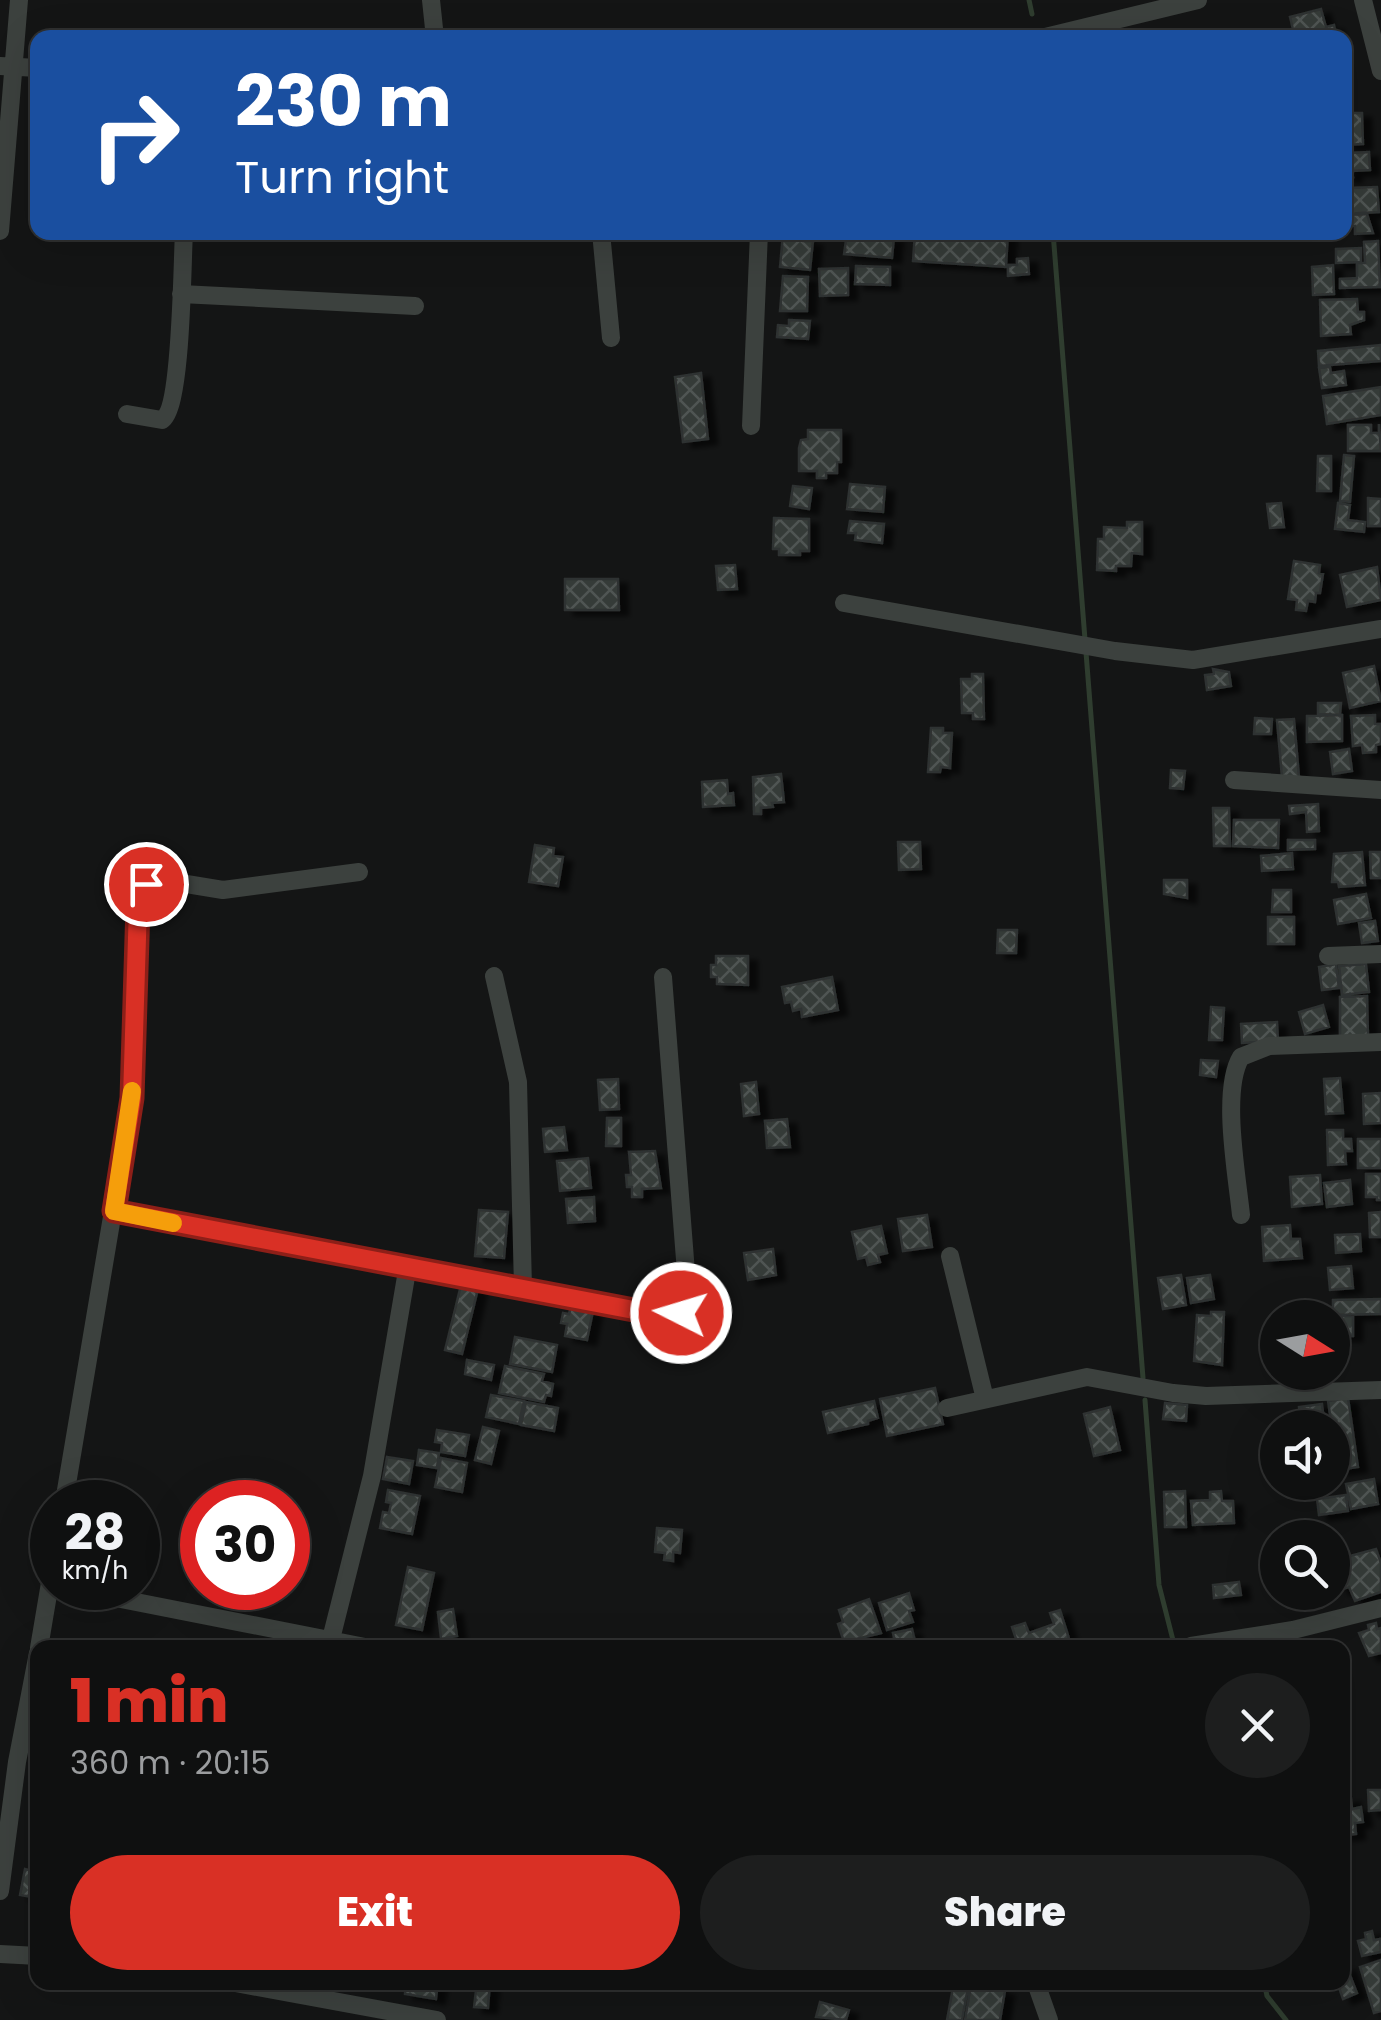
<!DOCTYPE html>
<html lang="en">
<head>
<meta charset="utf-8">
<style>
	:root { --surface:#0f1010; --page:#1d1e1e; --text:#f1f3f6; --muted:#9b9d9f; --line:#2f3030; --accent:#d93025 }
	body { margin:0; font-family:Poppins,sans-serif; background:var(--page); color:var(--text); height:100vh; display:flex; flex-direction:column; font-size:38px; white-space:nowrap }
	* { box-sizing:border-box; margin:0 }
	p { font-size:32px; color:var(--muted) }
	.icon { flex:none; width:55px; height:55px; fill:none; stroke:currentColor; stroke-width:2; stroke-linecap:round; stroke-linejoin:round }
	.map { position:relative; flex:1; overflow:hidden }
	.panel { position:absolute; left:30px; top:1640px; width:1320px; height:350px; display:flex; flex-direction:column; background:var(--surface); border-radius:20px; box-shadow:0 10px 40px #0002,0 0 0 2px var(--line) }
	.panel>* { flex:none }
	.guide { position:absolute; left:30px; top:30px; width:1322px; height:210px; border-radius:20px; box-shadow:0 10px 40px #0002,0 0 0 2px var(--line); background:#1a4fa0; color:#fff; overflow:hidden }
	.needle { width:65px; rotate:101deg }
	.fabs { position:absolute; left:1260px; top:1300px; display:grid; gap:20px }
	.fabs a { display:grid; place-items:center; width:90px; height:90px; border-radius:50%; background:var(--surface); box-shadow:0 10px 40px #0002,0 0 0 2px var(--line); font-size:50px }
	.speed { position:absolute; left:30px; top:1480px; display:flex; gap:20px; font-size:50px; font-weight:700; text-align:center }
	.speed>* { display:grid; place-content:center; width:130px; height:130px; border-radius:50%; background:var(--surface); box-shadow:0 10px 40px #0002,0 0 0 2px var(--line); line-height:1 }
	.speed small { font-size:25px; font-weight:400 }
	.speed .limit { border:15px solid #d22; background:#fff; color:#111 }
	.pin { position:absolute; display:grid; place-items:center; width:85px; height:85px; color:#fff; margin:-42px; border:5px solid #fff; border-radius:50%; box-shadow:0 2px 10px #0007 }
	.me { position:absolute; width:110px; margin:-55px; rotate:275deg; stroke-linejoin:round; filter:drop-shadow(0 0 8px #0008) }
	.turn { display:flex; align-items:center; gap:35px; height:210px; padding:0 40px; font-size:45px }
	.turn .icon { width:130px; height:130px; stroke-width:2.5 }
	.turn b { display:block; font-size:70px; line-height:85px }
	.round { display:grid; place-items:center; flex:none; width:105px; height:105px; border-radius:52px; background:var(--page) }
	.headline { display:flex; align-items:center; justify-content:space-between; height:170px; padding:0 40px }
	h1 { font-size:60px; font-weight:800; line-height:75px; color:var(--accent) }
	.cta { display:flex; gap:20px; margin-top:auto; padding:20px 40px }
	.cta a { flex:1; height:115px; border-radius:60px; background:var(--accent); color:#fff; font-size:40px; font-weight:800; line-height:115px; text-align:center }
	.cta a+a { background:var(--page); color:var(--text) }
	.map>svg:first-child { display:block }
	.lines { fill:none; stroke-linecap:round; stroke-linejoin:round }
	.stream { stroke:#2f3d2f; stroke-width:5 }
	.building { fill:url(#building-cross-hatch); stroke:#2e3130; stroke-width:2.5; filter:url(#shadow) }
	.minor { stroke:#3c413e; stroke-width:18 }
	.route-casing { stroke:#8d1f18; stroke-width:25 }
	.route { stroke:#d93025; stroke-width:18 }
	.slow { stroke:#f59e0b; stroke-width:18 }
</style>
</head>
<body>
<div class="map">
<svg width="1381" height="2020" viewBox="0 0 1381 2020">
	<defs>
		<pattern id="building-cross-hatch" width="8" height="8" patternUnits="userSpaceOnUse" patternTransform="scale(2.5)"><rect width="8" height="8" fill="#363a38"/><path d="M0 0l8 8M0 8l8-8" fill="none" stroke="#505452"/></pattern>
		<filter id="shadow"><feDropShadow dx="9" dy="5" stdDeviation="2.5" flood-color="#0009"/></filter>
	</defs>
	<rect width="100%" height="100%" fill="#141515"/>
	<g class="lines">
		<path class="stream" d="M1029 0 1032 14
			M1053 232 1143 1378
			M1145 1400 1159 1585 1175 1648
			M1264 1982 1267 1996 1286 2020"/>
	</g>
	<path class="building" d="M1321 9 1326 27 1334 25 1337 38H1295L1290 17Z
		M1345 113H1362L1363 144 1345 145Z
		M1369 152 1370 170 1352 171 1353 177H1345V153Z
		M1377 187 1379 212 1345 214V188Z
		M1367 214 1373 233 1355 234V226H1345V215Z
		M915 232H1008L1006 267 913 261Z
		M847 233 894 237 892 258 844 254Z
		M783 234 805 236 804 241H813L810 270 780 267Z
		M1378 241 1380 287 1340 288V279L1357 278V263H1365L1364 242Z
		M1361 248V262L1336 263V249Z
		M1028 258 1029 274 1008 276V265H1017V259Z
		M1333 265 1334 294 1313 295 1312 267Z
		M856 266 890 267V285L855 284Z
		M848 268V295L820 296 819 269Z
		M783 276 808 277 807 311H780Z
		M1357 299 1358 312H1364V320L1350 325 1351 334 1321 336 1320 300Z
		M789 320 810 321 808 339 777 337 778 325 789 326Z
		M1381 345V361L1319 366 1318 351Z
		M1330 367 1331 373 1344 371 1346 385 1322 388 1319 368Z
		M701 373 708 439 683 442 675 377Z
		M1381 387V415L1327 424 1323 396Z
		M1379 424 1381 451H1348V425H1371V433H1379Z
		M808 430H841V462H837V473H826V478H817V471H799V448L801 440 808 439Z
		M1344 455 1354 456 1350 502 1340 501Z
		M1318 456H1331V491H1317Z
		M850 484 885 487 883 512 847 509Z
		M793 486 812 488 809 509 790 506Z
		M1368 498 1381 499V526H1368Z
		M1281 503 1284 527 1270 528 1267 504Z
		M1338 503 1350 505 1348 520 1365 522 1364 532 1335 529Z
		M774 518 809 519V551H800V555H779V549H773Z
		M850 521 884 524 882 543 855 540 856 533H848Z
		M1127 522H1142V554L1132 553 1131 566H1116V571L1097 570 1098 539H1104V527L1127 528Z
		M1294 561 1320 565 1319 573 1323 574 1320 593H1316L1315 602 1308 601 1306 611 1296 610 1297 600 1288 599Z
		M735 565 737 589 718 590 716 566Z
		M1377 567 1381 600 1347 607 1340 575Z
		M565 579H618L619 610H565Z
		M1374 666 1381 701 1350 708 1343 673Z
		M1213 669 1229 672 1231 686 1207 690 1205 675 1214 674Z
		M972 674H983L984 719H973V713H962L961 679H972Z
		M1318 703H1341L1340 715 1318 714Z
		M1342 715V741L1307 742V716Z
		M1375 715V724H1381V744L1376 745V752L1363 753 1362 745 1353 746 1351 716Z
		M1255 718 1272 719 1271 734H1254Z
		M1294 719 1299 777 1282 778 1277 720Z
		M931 728H943V733H952L950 768 941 767 940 772H928Z
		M1349 749 1352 771 1333 774 1330 752Z
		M1171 770 1185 771 1183 789 1170 788Z
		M781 774 784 802 772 803 773 807 761 808V814H754L753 777Z
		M727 780 728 794 733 793 734 805 703 807 702 782Z
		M1318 804 1319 831 1307 832 1306 812 1290 814 1289 806Z
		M1213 808H1229L1230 846H1214Z
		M1234 820H1279L1278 848 1233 846Z
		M1288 840H1315V849L1288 850Z
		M898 842H920L921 869 899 870Z
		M535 845 554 848 553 856 563 857 558 886 529 882Z
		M1362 852 1365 885 1339 887 1338 882H1332L1334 854Z
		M1370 852H1381V878H1371Z
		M1292 853 1293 869 1262 871 1261 856Z
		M1164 880H1187V898L1164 894Z
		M1273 890H1291V912H1272Z
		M1366 894 1371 918 1338 924 1334 900Z
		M1268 917H1294V944H1268Z
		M1375 921 1378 941 1362 943 1359 923Z
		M998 930H1017L1016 953H997Z
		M716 956H748V985L717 984V977H711V965H716Z
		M1336 964 1339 988 1322 990 1319 967Z
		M1366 964 1369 992 1342 995 1339 966Z
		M832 977 838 1010 802 1017 801 1009 793 1011 791 1002 785 1003 782 987Z
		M1367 996 1368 1036H1340V997Z
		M1323 1005 1329 1027 1305 1034 1299 1012Z
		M1211 1007 1224 1008 1222 1040H1209Z
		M1277 1022 1278 1041 1242 1043 1241 1024Z
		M1201 1060 1218 1061 1216 1077 1200 1075Z
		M1340 1078 1343 1113 1326 1114 1324 1079Z
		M618 1079 619 1109 600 1110 598 1080Z
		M756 1082 759 1114 744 1116 741 1084Z
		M1381 1093V1123L1364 1124 1363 1094Z
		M607 1118H621V1146H606Z
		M787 1119 790 1147 767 1148 765 1121Z
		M564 1127 567 1150 545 1152 543 1129Z
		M1327 1130H1343V1139H1351L1352 1151H1345L1346 1164 1328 1165Z
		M1358 1139H1381V1168H1358Z
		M655 1151 661 1188 642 1189V1197H632V1187H627L626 1175H631L629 1152Z
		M588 1158 591 1188 560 1191 557 1161Z
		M1366 1174H1381V1200H1377V1197H1366Z
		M1320 1175 1322 1204 1292 1207 1290 1177Z
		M1350 1180 1352 1204 1327 1207 1324 1183Z
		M594 1197 595 1221 568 1223 566 1199Z
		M479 1210 508 1212 504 1258 475 1256Z
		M1381 1212V1237H1370L1369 1213Z
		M927 1215 932 1247 903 1251 898 1219Z
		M1290 1225 1291 1239H1300L1302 1258 1264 1261 1262 1227Z
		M881 1226 887 1253 878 1255 880 1262 868 1265 866 1257 858 1259 852 1232Z
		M1360 1234 1361 1251 1336 1253 1335 1235Z
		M773 1249 776 1275 748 1280 744 1253Z
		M1351 1266 1353 1288 1330 1290 1328 1268Z
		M1181 1275 1186 1305 1163 1309 1158 1278Z
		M1210 1275 1214 1299 1191 1303 1187 1278Z
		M461 1285 478 1289 462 1354 445 1350Z
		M1381 1299V1314L1333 1315V1300Z
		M571 1306 593 1311 587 1340 565 1336 567 1324 561 1323 563 1313 569 1314Z
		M1211 1312H1224L1222 1365 1194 1361 1197 1315 1211 1316Z
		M1332 1316H1353V1336H1332Z
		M515 1337 557 1345 552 1372 510 1364Z
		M467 1360 494 1365 491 1380 465 1374Z
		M505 1366 544 1374 542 1381 553 1384 551 1396 546 1395 544 1402 499 1393Z
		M935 1388 943 1424 887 1436 880 1399Z
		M491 1395 524 1401 519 1424 486 1417Z
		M1348 1398 1358 1467 1338 1470 1328 1401Z
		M874 1401 878 1418 868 1421V1424L828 1433 823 1412Z
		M526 1402 558 1408 554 1431 521 1425Z
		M1165 1403 1187 1405 1186 1421 1163 1419Z
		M1322 1404 1325 1428H1302L1299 1407Z
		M1110 1407 1120 1450 1094 1456 1084 1414Z
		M483 1427 499 1431 491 1464 475 1460Z
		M437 1430 469 1435 465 1456 441 1452 442 1443 435 1442Z
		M419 1450 439 1453 437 1468 417 1465Z
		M387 1457 413 1461 409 1484 383 1479Z
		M441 1458 467 1463 462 1492 435 1487Z
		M1374 1479 1378 1504 1351 1509 1346 1484Z
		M388 1490 420 1496 412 1534 380 1528 383 1512 389 1513 391 1503 386 1502Z
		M1185 1491 1186 1527H1165L1164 1492Z
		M1221 1491 1222 1501H1233L1234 1523 1193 1525 1191 1501 1210 1500V1492Z
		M1346 1495 1348 1511 1319 1515 1317 1499Z
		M657 1528 682 1530 680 1553 673 1552V1561L664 1560 665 1553 655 1552Z
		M1312 1528 1313 1538H1278V1561L1273 1534Z
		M1376 1549 1381 1563V1592L1355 1601 1349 1587 1340 1590 1332 1570V1558L1349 1552 1350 1556Z
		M408 1567 434 1573 422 1630 396 1625Z
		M1239 1582 1241 1595 1214 1598 1213 1585Z
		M909 1593 914 1610 909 1611 913 1622 887 1630 879 1603Z
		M869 1599 881 1633 844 1642 838 1624 843 1622 839 1610Z
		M453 1609 457 1636 441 1639 438 1612Z
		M1060 1610 1072 1648H1019L1012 1627 1025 1623 1029 1633 1054 1624 1050 1613Z
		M1376 1623 1377 1629 1381 1628V1653L1369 1656 1359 1633 1369 1630 1368 1625Z
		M912 1629 916 1645 896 1648 893 1633Z
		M1368 1790H1381V1810L1369 1811Z
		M1351 1798 1352 1809 1361 1807 1363 1822 1355 1823 1356 1834 1342 1836V1799Z
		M25 1869 38 1872V1898L20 1895Z
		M1372 1931 1374 1940 1380 1939 1381 1952 1362 1956 1358 1941 1366 1939 1365 1933Z
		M1381 1960V2011L1374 2013 1360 1967Z
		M1346 1965 1357 1993 1343 1999 1337 1982H1342V1967Z
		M406 1982H438L436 1999 405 1994Z
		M477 1982H490L488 2008 474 2007Z
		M954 1982H969L962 2020H947Z
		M982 1982 997 1984 996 1990 1005 1991 1000 2020H965L971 1984 982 1986Z
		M820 2002 849 2010 846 2020 816 2017Z"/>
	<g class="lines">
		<path class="minor" d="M431 0 435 38
			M1363 0 1381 71
			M1041 38 1198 0
			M0 66 38 68
			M0 231 19 0
			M601 232 611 338
			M181 294 415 306
			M127 414 162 420C182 408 182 263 184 232
			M751 426 759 232
			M844 603 1115 651 1193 660 1381 629
			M1234 780 1381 790
			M1328 956 1381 954
			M494 976 518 1082 523 1288
			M114 1211 660 1315 681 1313 688 1298 663 977
			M1241 1215C1237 1175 1221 1090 1241 1057L1269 1046 1381 1042
			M950 1256 985 1399
			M947 1408 1087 1377 1173 1393 1206 1396 1381 1390
			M64 1502 132 1098 141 892 146 884 156 879 223 890 359 872
			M65 1588 370 1648
			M331 1639 372 1476 408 1265
			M1191 1646 1293 1630 1381 1608
			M39 1648 52 1571
			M0 1891 17 1762 38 1653
			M0 1954 38 1956
			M230 1982 437 2020
			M1037 1986 1049 2020"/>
	</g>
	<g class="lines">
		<g class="route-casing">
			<path id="route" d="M146 884 138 906 132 1098 114 1211 660 1315 681 1313"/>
		</g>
		<use href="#route" class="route"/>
		<path class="slow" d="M132 1091 114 1211 173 1223"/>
	</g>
</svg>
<div class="fabs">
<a><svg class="needle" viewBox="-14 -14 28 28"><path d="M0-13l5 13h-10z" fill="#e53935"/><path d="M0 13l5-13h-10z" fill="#9b9d9f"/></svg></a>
<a><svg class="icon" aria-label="sound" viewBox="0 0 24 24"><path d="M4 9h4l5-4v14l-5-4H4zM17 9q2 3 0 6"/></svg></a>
<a><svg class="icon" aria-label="search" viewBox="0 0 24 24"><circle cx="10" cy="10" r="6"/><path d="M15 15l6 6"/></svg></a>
</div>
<div class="speed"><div>28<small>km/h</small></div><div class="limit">30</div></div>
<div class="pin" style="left:146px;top:884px;background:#d93025"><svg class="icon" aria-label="arrive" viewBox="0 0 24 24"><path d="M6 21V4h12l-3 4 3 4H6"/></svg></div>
<svg class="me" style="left:681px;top:1313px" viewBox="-20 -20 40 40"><circle r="17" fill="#d93025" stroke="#fff" stroke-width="3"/><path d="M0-11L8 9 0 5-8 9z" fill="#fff"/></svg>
<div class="guide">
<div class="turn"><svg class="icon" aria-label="right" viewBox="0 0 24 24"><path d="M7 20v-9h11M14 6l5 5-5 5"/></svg><div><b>230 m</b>Turn right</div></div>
</div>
<section class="panel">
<div class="headline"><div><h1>1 min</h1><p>360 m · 20:15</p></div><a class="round"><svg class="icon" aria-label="close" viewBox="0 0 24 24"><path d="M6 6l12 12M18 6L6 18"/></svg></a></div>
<div class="cta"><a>Exit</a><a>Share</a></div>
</section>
</div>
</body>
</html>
